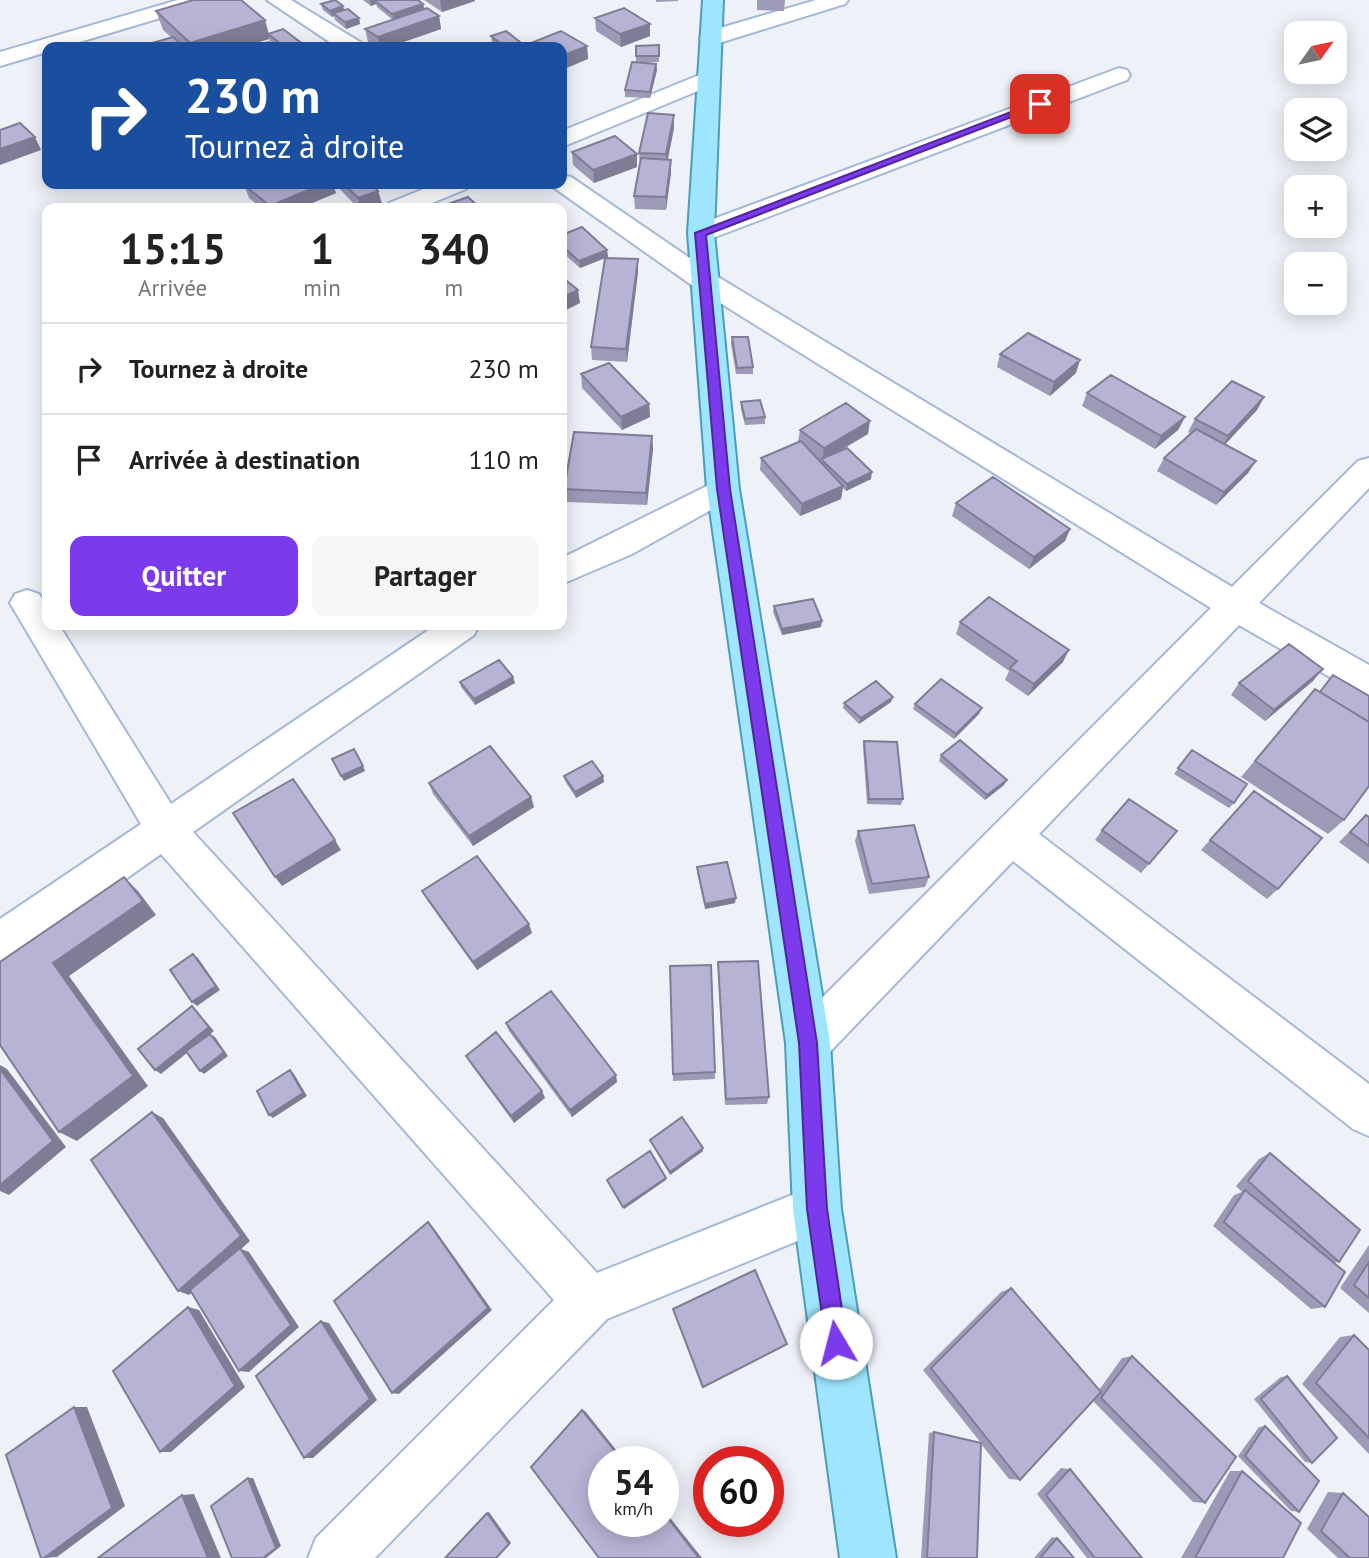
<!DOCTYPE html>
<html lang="fr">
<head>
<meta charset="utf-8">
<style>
	:root { --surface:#fff; --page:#f6f6f6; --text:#222; --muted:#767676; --line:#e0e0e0; --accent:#7c3aed }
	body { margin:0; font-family:"PT Sans",sans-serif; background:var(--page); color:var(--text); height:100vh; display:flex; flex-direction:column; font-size:26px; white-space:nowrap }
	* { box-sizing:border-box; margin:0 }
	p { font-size:23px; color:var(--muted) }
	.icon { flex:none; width:38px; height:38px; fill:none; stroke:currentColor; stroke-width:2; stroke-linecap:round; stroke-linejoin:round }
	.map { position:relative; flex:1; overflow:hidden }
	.drawer { position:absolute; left:42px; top:203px; width:525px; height:427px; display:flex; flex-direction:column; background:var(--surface); border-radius:14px; box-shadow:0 4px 18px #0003 }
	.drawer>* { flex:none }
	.top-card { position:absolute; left:42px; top:42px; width:525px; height:147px; border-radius:14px; box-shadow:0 4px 18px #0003; background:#1a4fa0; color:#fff; overflow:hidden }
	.needle { width:46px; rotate:57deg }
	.tools { position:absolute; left:1284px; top:21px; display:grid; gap:14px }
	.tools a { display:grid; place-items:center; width:63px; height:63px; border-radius:14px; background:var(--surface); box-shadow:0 4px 18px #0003; font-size:35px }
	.speed { position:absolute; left:588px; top:1446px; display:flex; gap:14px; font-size:35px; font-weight:700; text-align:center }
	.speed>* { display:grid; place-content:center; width:91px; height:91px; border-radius:50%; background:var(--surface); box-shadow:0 4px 18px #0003; line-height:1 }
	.speed small { font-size:18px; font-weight:400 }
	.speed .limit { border:10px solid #d22; background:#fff; color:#111 }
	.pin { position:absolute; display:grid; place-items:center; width:60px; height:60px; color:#fff; margin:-30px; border-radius:14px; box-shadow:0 4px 10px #0006 }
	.me { position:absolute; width:77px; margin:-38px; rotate:352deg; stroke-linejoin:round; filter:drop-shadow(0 0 5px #0008) }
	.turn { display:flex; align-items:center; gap:24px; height:147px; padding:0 28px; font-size:32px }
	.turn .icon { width:91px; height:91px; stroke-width:2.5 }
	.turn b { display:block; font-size:49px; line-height:60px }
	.eta { display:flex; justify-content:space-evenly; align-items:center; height:119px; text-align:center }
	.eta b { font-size:42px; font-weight:600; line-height:49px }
	.primary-button { display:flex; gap:14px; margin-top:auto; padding:14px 28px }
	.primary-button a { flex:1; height:80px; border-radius:14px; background:var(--accent); color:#fff; font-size:28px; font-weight:600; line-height:80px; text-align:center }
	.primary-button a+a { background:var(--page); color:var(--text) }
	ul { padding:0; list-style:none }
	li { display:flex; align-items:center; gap:21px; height:91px; padding:0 28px; border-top:2px solid var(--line) }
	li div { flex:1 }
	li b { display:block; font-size:26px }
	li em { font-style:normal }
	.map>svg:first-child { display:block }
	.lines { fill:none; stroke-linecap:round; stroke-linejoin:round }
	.minor-casing { stroke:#a4b9d7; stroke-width:4 }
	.primary-casing { stroke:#4c9dba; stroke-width:4 }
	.minor { fill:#fff; fill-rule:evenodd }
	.primary { fill:#9ee5fd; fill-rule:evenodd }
	.wall { fill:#9d9ab7 }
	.shaded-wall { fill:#7f7d95 }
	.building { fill:#b6b3d5; stroke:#7f7d95; stroke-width:2 }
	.route { fill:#7c3aed; stroke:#51269a; stroke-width:2 }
</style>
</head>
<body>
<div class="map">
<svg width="1369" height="1558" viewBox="0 0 1369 1558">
	<rect width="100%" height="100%" fill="#eef2f8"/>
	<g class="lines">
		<g class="minor-casing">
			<path id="minor" d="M178 0H210L207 4 63 47H47V52L0 66V52Z
				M267 0H291L360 42 363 47H337Z
				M816 0H848L845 4 719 43H703L700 38 703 33Z
				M1119 68 1127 70 1130 75 1127 80 710 239 701 241 692 239 688 233 692 227Z
				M709 71 717 73 720 78 717 83 562 147V131Z
				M562 175 571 177 713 274 1232 587 1358 461 1369 458V488L1259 603 1369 665V697L1356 692 1239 625 1039 834 1369 1084V1136L1353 1129 1013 861 824 1058 808 1065 792 1058 786 1043 792 1028 1211 608 693 286 553 187 551 184H562Z
				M436 184H469L466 189 420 208H385L389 203Z
				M723 478 734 481 739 489 734 497 632 554 562 584V558Z
				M27 590 39 594 47 607V625H59L171 804 436 625H479L474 635 193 832 597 1273 817 1185 834 1192 841 1209 834 1226 607 1319 375 1558H308L316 1538 554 1300 161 854 15 957 0 963V919L141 824 10 603 15 594Z"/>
		</g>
		<g class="primary-casing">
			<path id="primary" d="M703 0H723L714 233 739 489 830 1043 841 1209 896 1558H840L793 1209 786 1043 707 489 688 233Z"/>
		</g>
		<use href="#minor" class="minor"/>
		<use href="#primary" class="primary"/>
	</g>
	<path class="wall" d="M363 0H418L424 9 439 16 441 29 389 47H376L368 42 365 29 393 20 377 7 376 4 371 6Z
		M424 0H475V1L442 12Z
		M656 0H678V1L656 2Z
		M757 0H785L784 11 757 10Z
		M321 4 344 10 359 18 360 24 346 29 335 20 334 16 332 17 323 10Z
		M156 11 265 20 269 34 304 45 305 47H278L270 41 269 39 242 47H138L171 37 163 30Z
		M595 18 650 24V36L621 47 596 31Z
		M491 36 525 46H587L588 59 562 47H497L492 43Z
		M659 45V62L636 63V46Z
		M656 64 657 70 650 98 625 97V90Z
		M674 128 668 159 671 160V173L666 210 635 209 634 196 640 166 639 153Z
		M572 152 637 154V167L594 183 573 165Z
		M335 184H371L378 191 382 204 370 208H358Z
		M244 185 336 193 305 206 307 208H261L249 198Z
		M562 235 607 250 608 257 605 258 638 272 627 362 592 360 591 347 605 258 580 268 562 252Z
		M732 337 753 367V374H736L731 344Z
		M1000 354 1076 373 1050 396 997 367Z
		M581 374 649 404 650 417 622 430 582 388Z
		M1087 393 1185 417 1178 430 1155 449 1082 406Z
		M1264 397 1257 410 1225 444 1256 461 1248 473 1216 505 1157 471 1164 458 1190 433 1188 432 1195 419Z
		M741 402 765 417V424L745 425 741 409Z
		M800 430 868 434 839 451 871 479 846 491 843 488 841 499 800 516 760 470 761 458 798 442Z
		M652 436 653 449 647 505 565 502 564 489Z
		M956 503 1070 529 1065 541 1029 569 952 516Z
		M774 606 821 627 782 635 773 612Z
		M960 622 1063 662 1028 696 1005 680 1009 671 956 634Z
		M513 677 515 683 475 705 461 687 460 682Z
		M1313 681 1265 721 1231 695 1239 683Z
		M1315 689 1344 820 1328 834 1241 777Z
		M893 697 891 702 859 724 843 708 844 703Z
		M915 704 979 714 954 739 913 709Z
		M864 741 903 799 901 805 867 804 863 747Z
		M1192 750 1234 803 1229 808 1174 774Z
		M941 755 1004 785 985 800 939 761Z
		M564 776H603L604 782 576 798 565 781Z
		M429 783 531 797 534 807 473 846 433 794Z
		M1254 791 1278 889 1267 899 1201 850Z
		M1366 815 1369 817V864L1339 842Z
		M1102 830 1177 831 1141 873 1095 840Z
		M858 831 929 877 925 887 869 894 855 841Z
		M697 867 735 903 705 909 697 872Z
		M422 891 532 933 477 970 427 900Z
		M718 962 769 1097 767 1104 725 1105 718 971Z
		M670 966 715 1072V1079L673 1081Z
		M506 1023 617 1082 572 1117 509 1031Z
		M466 1056 545 1098 514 1123 470 1063Z
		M650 1140 703 1148V1151L670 1175 651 1143Z
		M1270 1153 1339 1262 1333 1263 1325 1307 1311 1309 1213 1226 1234 1195 1242 1192 1236 1186 1259 1159Z
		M1369 1245V1313L1340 1288Z
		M1011 1288 1099 1390 1122 1358 1132 1356 1205 1503 1193 1502 1093 1401 1020 1480 1009 1479 981 1444 977 1558H921L929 1433 934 1432 981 1443 923 1370 1001 1292Z
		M673 1309 787 1344 702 1388Z
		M1354 1335 1369 1350V1454L1302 1384 1340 1337Z
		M1287 1376 1312 1463 1305 1462 1254 1399 1281 1377Z
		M1265 1426 1299 1512 1291 1511 1238 1456 1259 1427Z
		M1061 1468 1070 1469 1142 1558H1087L1037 1494Z
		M1230 1471H1242L1283 1558H1181Z
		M1328 1492 1343 1493 1369 1558H1338L1307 1529Z
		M1052 1537 1057 1538 1074 1558H1034Z"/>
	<path class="shaded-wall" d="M370 0H388L375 1 376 4 371 6Z
		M440 0H475V1L442 12Z
		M423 4 425 11 394 20 392 14Z
		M343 6 345 13H333L334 16 332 17 330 11Z
		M439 16 441 29 389 47H380L378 37Z
		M359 18 360 24 346 29 345 22Z
		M265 20 269 36 268 34 269 39 242 47H192L190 43Z
		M650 24V36L621 47 620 34Z
		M587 46 588 59 562 70V56Z
		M656 64 657 70 650 98V92Z
		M674 115V128L666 167V154Z
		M35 137 41 150 0 165V149Z
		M637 154V167L594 183 593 170Z
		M671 160V173L666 210V197Z
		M323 184H333L336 193 300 208H270V206Z
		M378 191 382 204 370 208H360L358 198Z
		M607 250 608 257 580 268 579 261Z
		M638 259V272L627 362 626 349Z
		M578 290 580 303 562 312V298Z
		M1080 360 1076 373 1050 396 1054 382Z
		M1264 397 1257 410 1221 449 1228 436Z
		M649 404 650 417 622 430 621 417Z
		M1185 417 1178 430 1155 449 1161 436Z
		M870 421 868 434 822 461 824 448Z
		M652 436 653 449 647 505 646 493Z
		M1256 461 1248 473 1216 505 1224 492Z
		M872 472 871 479 846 491 847 484Z
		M843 486 841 499 800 516 802 504Z
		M1070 529 1065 541 1029 569 1034 557Z
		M822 621 821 627 782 635V629Z
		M1069 650 1063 662 1028 696 1034 684Z
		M1323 669 1313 681 1265 721 1274 710Z
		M513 677 515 683 475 705 474 699Z
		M893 697 891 702 859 724 861 718Z
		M982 708 979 714 954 739 956 734Z
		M363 766 365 771 344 781 341 776Z
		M603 776 604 782 576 798 575 792Z
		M1007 780 1004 785 985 800 987 795Z
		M531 797 534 807 473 846 469 836Z
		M335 840 341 850 282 886 275 877Z
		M124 877 138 891 156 915 69 976 148 1086 77 1141 59 1132 53 963Z
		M736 898 735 903 705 909V904Z
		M529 924 532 933 477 970 473 962Z
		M193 954 198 958 220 990 197 1006 192 1002Z
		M192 1006 214 1031 161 1074 155 1070Z
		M210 1034 215 1037 228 1056 204 1074 200 1071Z
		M0 1065 7 1069 66 1147 9 1195 0 1191Z
		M290 1070 294 1074 307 1096 273 1118 269 1115Z
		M616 1075 617 1082 572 1117 570 1110Z
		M542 1091 545 1098 514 1123 511 1116Z
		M152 1112 163 1118 250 1241 241 1249 249 1252 299 1327 249 1372 239 1371 240 1249 189 1295 178 1291Z
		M703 1148V1151L670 1175V1172Z
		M666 1178V1180L624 1209 623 1207Z
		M428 1222 433 1227 492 1310 399 1394 392 1393Z
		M188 1307 199 1310 245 1387 171 1452H160Z
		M321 1321 329 1323 377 1400 313 1458H304Z
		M787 1344 785 1346 702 1388 703 1387Z
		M74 1407H87L125 1506 57 1557 44 1558Z
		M582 1410 585 1411 625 1461H623Z
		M248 1478H253L281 1546 266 1558H263Z
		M194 1494 221 1558H208L182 1495Z
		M663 1509 702 1558H699L663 1512Z
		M489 1512 511 1543 497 1558H496L487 1513Z"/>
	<path class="building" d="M193 0H241L265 20 190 43 156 11Z
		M335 0 343 6 330 11 321 4Z
		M379 0H418L423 4 392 14 375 1Z
		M427 8 439 16 378 37 365 29Z
		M624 8 650 24 620 34 595 18Z
		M348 9 359 18 345 22 333 13Z
		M283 29 304 45 298 47H285L268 34Z
		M506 31 525 46 521 47H505L491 36Z
		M561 31 587 46 562 56V47H521Z
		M173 37 184 47H138Z
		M269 42 274 47H248Z
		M93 43 98 47H78Z
		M659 45V56H636V46Z
		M632 62 656 64 650 92 625 90Z
		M648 113 674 115 666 154 639 153Z
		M20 123 35 137 0 149V130Z
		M615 136 637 154 593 170 572 152Z
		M641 158 671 160 666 197 634 196Z
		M247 184H323L270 206 244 185Z
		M344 184H371L378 191 358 198Z
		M468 197 480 208H437Z
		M582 227 607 250 579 261 562 246V235Z
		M605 258 638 259 626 349 591 347Z
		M562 277 578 290 562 298Z
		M1028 333 1080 360 1054 382 1000 354Z
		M732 337H748L753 367 737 368Z
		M609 363 649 404 621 417 581 374Z
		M1111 375 1185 417 1161 436 1087 393Z
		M1232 381 1264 397 1228 436 1195 419Z
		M760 400 765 417 745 419 741 402Z
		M846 403 870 421 824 448 800 430Z
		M1196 429 1256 461 1224 492 1164 458Z
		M574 432 652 436 646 493 564 489Z
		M801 441 843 486 802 504 761 458Z
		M847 448 872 472 847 484 821 459Z
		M993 477 1070 529 1034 557 956 503Z
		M989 597 1069 650 1034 684 1010 668 1017 661 960 622Z
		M813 599 822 621 782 629 774 606Z
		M1289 644 1323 669 1274 710 1239 683Z
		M499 660 513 677 474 699 460 682Z
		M1333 675 1369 696V722L1320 692Z
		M941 679 982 708 956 734 915 704Z
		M876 681 893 697 861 718 844 703Z
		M1315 689 1369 722V786L1344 820 1255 761Z
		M960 740 1007 780 987 795 941 755Z
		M864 741 897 742 903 799H869Z
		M490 746 531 797 469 836 429 783Z
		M354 749 363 766 341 776 332 759Z
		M1192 750 1247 784 1234 803 1178 768Z
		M592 761 603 776 575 792 564 776Z
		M293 779 335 840 275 877 233 813Z
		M1254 791 1322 838 1278 889 1210 840Z
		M1129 799 1177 831 1149 864 1102 830Z
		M1366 815 1369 817V846L1350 832Z
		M914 825 929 877 872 884 858 831Z
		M477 856 529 924 473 962 422 891Z
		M727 862 736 898 705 904 697 867Z
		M124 877 143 901 53 963 133 1076 59 1132 0 1045V962Z
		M193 954 216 986 192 1002 170 970Z
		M758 961 769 1097 726 1099 718 962Z
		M711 965 715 1072 673 1074 670 966Z
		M551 991 616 1075 570 1110 506 1023Z
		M192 1006 209 1027 155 1070 138 1049Z
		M496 1032 542 1091 511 1116 466 1056Z
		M210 1034 224 1052 200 1071 186 1051Z
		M0 1069 53 1141 0 1185Z
		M290 1070 303 1093 269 1115 257 1091Z
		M152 1112 241 1236 178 1291 91 1160Z
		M682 1117 703 1148 670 1172 650 1140Z
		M650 1151 666 1178 623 1207 607 1180Z
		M1270 1153 1360 1230 1339 1262 1248 1181Z
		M1245 1190 1345 1272 1325 1307 1224 1222Z
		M428 1222 488 1308 392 1393 334 1301Z
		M240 1248 291 1325 239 1371 190 1290Z
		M1369 1262V1298L1354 1285Z
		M755 1270 787 1344 703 1387 673 1309Z
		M1011 1288 1101 1392 1020 1480 931 1368Z
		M188 1307 235 1386 160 1452 113 1371Z
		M321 1321 370 1399 304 1458 256 1376Z
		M1354 1335 1369 1350V1438L1316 1383Z
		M1132 1356 1236 1457 1205 1503 1101 1398Z
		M1287 1376 1337 1438 1312 1463 1261 1399Z
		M74 1407 112 1508 44 1558H41L6 1455Z
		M582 1410 623 1461H604V1521H663V1512L699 1558H599L531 1467Z
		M1265 1426 1319 1481 1299 1512 1245 1456Z
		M934 1432 981 1443 977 1558H927Z
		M1070 1469 1142 1558H1095L1046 1495Z
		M1242 1471 1301 1523 1283 1558H1195Z
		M248 1478 276 1548 263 1558H232L211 1506Z
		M1343 1493 1369 1517V1558H1350L1321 1531Z
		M182 1495 208 1558H98Z
		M487 1513 509 1544 496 1558H445Z
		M1057 1538 1074 1558H1040Z"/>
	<path class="route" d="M1037 102 1045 104 706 235 730 489 817 1043 827 1209 847 1343 844 1351 836 1354 829 1351 826 1343 807 1209 799 1043 717 489 695 233Z"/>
</svg>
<div class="tools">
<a><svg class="needle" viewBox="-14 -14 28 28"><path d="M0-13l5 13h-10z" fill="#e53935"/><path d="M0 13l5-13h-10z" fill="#767676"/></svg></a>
<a><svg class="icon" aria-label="layers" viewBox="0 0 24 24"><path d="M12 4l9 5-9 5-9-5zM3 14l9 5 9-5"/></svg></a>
<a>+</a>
<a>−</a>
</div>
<div class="speed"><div>54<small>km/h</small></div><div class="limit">60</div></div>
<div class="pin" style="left:1040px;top:104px;background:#d93025"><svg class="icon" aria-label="arrive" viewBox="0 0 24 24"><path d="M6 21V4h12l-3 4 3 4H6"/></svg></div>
<svg class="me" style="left:836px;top:1343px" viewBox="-20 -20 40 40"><circle r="19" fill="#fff"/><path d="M0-13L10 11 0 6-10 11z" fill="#7c3aed"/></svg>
<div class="top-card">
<div class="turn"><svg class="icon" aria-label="right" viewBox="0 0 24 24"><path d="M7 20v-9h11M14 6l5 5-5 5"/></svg><div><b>230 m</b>Tournez à droite</div></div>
</div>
<section class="drawer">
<div class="eta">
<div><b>15:15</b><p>Arrivée</p></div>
<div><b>1</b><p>min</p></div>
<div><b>340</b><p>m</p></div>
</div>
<ul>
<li><svg class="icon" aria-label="right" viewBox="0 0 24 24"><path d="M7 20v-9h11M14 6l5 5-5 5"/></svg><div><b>Tournez à droite</b></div><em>230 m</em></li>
<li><svg class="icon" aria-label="arrive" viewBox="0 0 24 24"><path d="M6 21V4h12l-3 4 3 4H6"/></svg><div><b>Arrivée à destination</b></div><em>110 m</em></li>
</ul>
<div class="primary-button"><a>Quitter</a><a>Partager</a></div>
</section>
</div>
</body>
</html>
